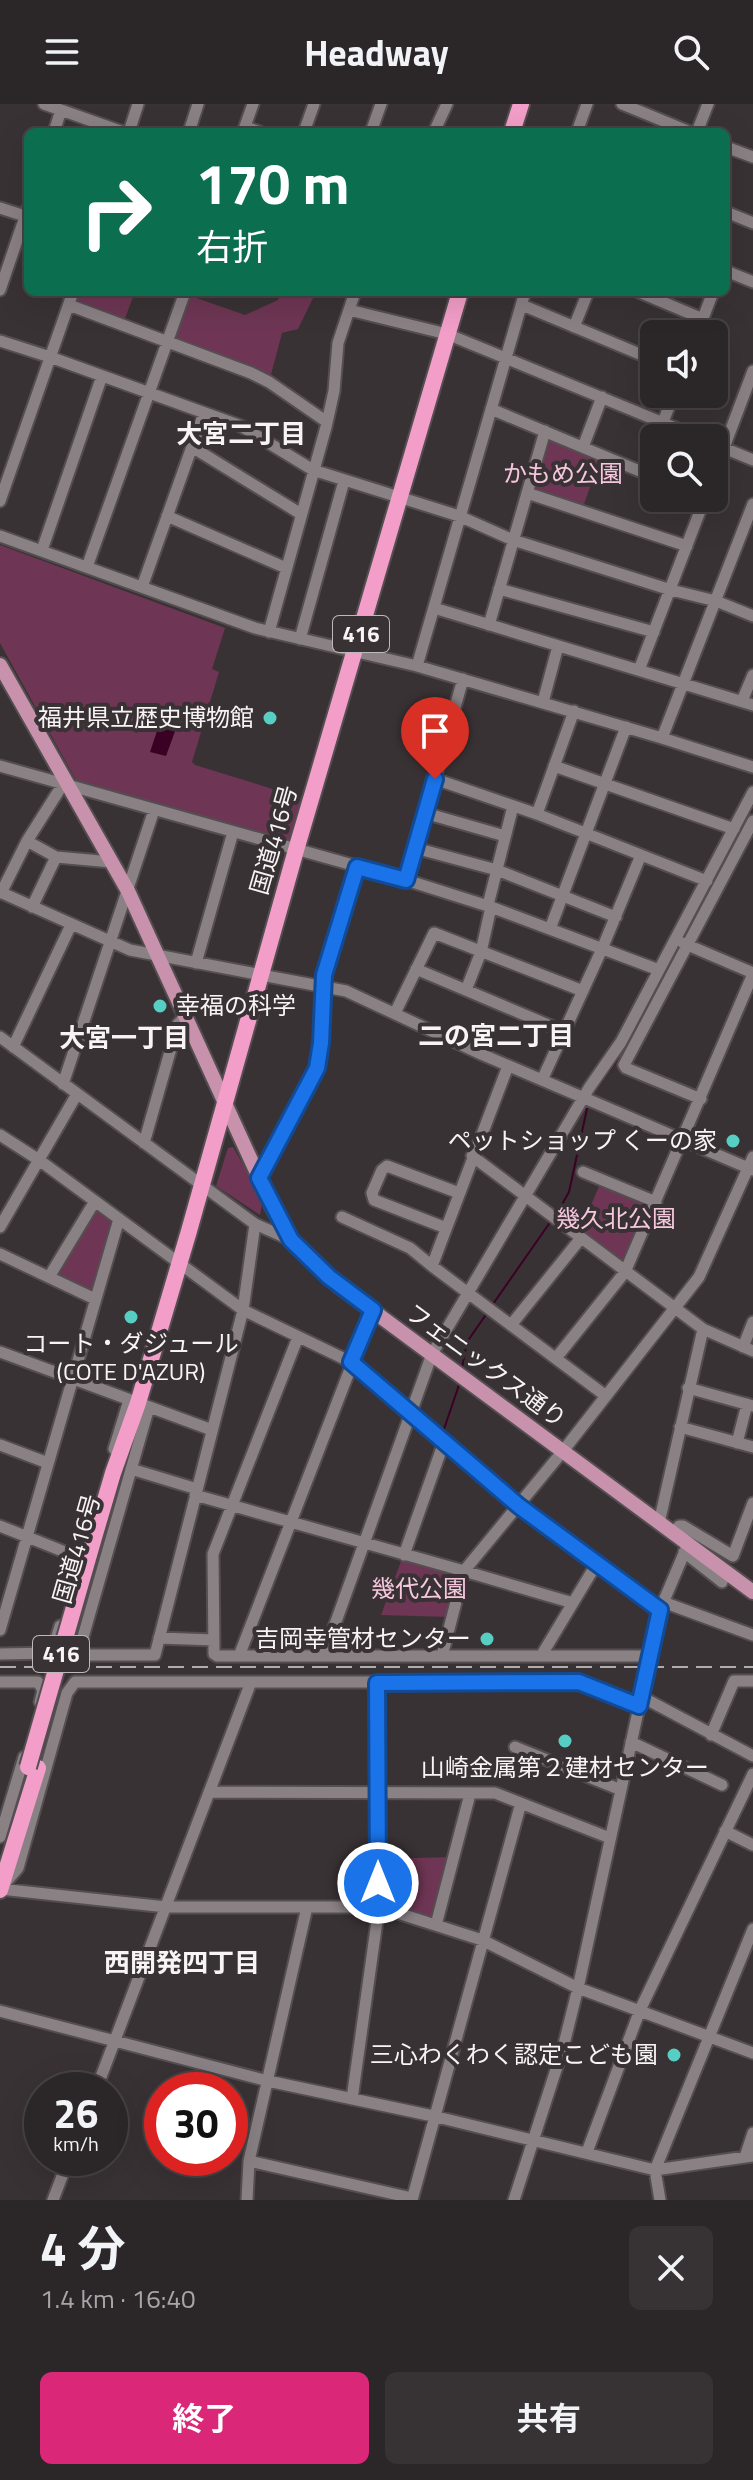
<!DOCTYPE html>
<html lang="ja">
<head>
<meta charset="utf-8">
<style>
	:root { --surface:#2b2628; --page:#373234; --text:#f1f3f6; --muted:#a6a5a8; --line:#474345; --accent:#db2777 }
	body { margin:0; font-family:"Titillium Web","Noto Sans JP",sans-serif; background:var(--page); color:var(--text); height:100vh; display:flex; flex-direction:column; font-size:30px; white-space:nowrap }
	* { box-sizing:border-box; margin:0 }
	p { font-size:26px; color:var(--muted) }
	.icon { flex:none; width:44px; height:44px; fill:none; stroke:currentColor; stroke-width:2; stroke-linecap:round; stroke-linejoin:round }
	.map { position:relative; height:2096px; overflow:hidden }
	.sheet { display:flex; flex-direction:column; background:var(--surface); flex:1 }
	.sheet>* { flex:none }
	.hud { position:absolute; left:24px; top:24px; width:706px; height:168px; border-radius:12px; box-shadow:0 8px 32px #0002,0 0 0 2px var(--line); background:#0b6e4f; color:#fff; overflow:hidden }
	.tools { position:absolute; left:640px; top:216px; display:grid; gap:16px }
	.tools a { display:grid; place-items:center; width:88px; height:88px; border-radius:12px; background:var(--surface); box-shadow:0 8px 32px #0002,0 0 0 2px var(--line); font-size:40px }
	.speed { position:absolute; left:24px; top:1968px; display:flex; gap:16px; font-size:40px; font-weight:700; text-align:center }
	.speed>* { display:grid; place-content:center; width:104px; height:104px; border-radius:50%; background:var(--surface); box-shadow:0 8px 32px #0002,0 0 0 2px var(--line); line-height:1 }
	.speed small { font-size:20px; font-weight:400 }
	.speed .limit { border:12px solid #d22; background:#fff; color:#111 }
	.pin { position:absolute; display:grid; place-items:center; width:68px; height:68px; color:#fff; margin:-82px -34px; border-radius:50% 50% 50% 0; rotate:-45deg; box-shadow:0 0 8px #0007 }
	.pin .icon { rotate:45deg }
	.me { position:absolute; width:88px; margin:-44px; rotate:0deg; stroke-linejoin:round; filter:drop-shadow(0 0 6px #0008) }
	.turn { display:flex; align-items:center; gap:28px; height:168px; padding:0 40px; font-size:36px }
	.turn .icon { width:104px; height:104px; stroke-width:2.5 }
	.turn b { display:block; font-size:56px; line-height:68px }
	.round { display:grid; place-items:center; flex:none; width:84px; height:84px; border-radius:12px; background:var(--page) }
	.overview { display:flex; align-items:center; justify-content:space-between; height:136px; padding:0 40px }
	h1 { font-size:48px; font-weight:700; line-height:60px }
	.button { display:flex; gap:16px; margin-top:auto; padding:16px 40px }
	.button a { flex:1; height:92px; border-radius:12px; background:var(--accent); color:#fff; font-size:32px; font-weight:700; line-height:92px; text-align:center }
	.button a+a { background:var(--page); color:var(--text) }
	header { display:flex; justify-content:space-between; align-items:center; height:104px; padding:0 40px; background:var(--surface); font-size:36px; font-weight:700 }
	.map>svg:first-child { display:block }
	.green { fill:#6e3654 }
	.water { fill:#3b0125 }
	.lines { fill:none; stroke-linecap:round; stroke-linejoin:round }
	.stream { stroke:#3b0125; stroke-width:2 }
	.minor-casing { stroke:#544e51; stroke-width:15 }
	.major-casing { stroke:#544e51; stroke-width:18 }
	.highway-casing { stroke:#544e51; stroke-width:20 }
	.minor { stroke:#8a8185; stroke-width:11 }
	.major { stroke:#c892ad; stroke-width:14 }
	.highway { stroke:#f29ec8; stroke-width:16 }
	.rail { stroke:#b0abad; stroke-width:2; stroke-dasharray:16 8; stroke-linecap:butt }
	.highway-bridge-casing { stroke:#544e51; stroke-width:20; stroke-linecap:butt }
	.highway-bridge { stroke:#f29ec8; stroke-width:16 }
	.route-casing { stroke:#114b97; stroke-width:20 }
	.route { stroke:#1a73e8; stroke-width:14 }
	.poi-dot { fill:#56cec4; stroke:#393235; stroke-width:3 }
	.labels { text-anchor:middle; stroke-width:8; stroke-linejoin:round; paint-order:stroke }
	.shield { fill:#393235; stroke:#bfb9bb; stroke-width:2 }
	.shield-label { font-size:22px; font-weight:bold; fill:#f8f3f5 }
	.park-label { font-size:24px; fill:#f6c7dd; stroke:#393235 }
	.poi-label { font-size:24px; fill:#f8f3f5; stroke:#393235; text-anchor:end }
	.street-label { font-size:24px; fill:#f8f3f5; stroke:#393235 }
	.neighbourhood-label { font-size:26px; font-weight:bold; fill:#f8f3f5; stroke:#393235 }
</style>
</head>
<body>
<header><svg class="icon" aria-label="menu" viewBox="0 0 24 24"><path d="M4 6h16M4 12h16M4 18h16"/></svg>Headway<svg class="icon" aria-label="search" viewBox="0 0 24 24"><circle cx="10" cy="10" r="6"/><path d="M15 15l6 6"/></svg></header>
<div class="map">
<svg width="753" height="2096" viewBox="0 0 753 2096">
	<rect width="100%" height="100%" fill="#393235"/>
	<path class="green" d="M73 188H135L122 222 69 201Z
		M282 188H316L298 225 282 229 269 278 168 238 185 190 245 211 278 196Z
		M545 328 601 351 582 406 527 389Z
		M0 441 225 524 212 565 219 568 192 658 195 661 305 695 292 735 286 738 77 678 0 539Z
		M233 1043 263 1095 260 1111 216 1082 228 1044Z
		M601 1078 654 1099 625 1166 578 1131Z
		M95 1100 117 1116 95 1188 90 1191 51 1172Z
		M403 1452 462 1470 451 1513 381 1511Z
		M453 1753 436 1821 379 1803 378 1755Z"/>
	<path class="water" d="M161 615 177 622 166 652 150 648Z"/>
	<g class="lines">
		<path class="stream" d="M683 836 753 702
			M592 991 627 942 680 842
			M557 1109 569 1088 588 1000
			M493 1200 551 1117
			M462 1264 467 1238 487 1209
			M445 1333 443 1328 460 1278
			M505 1383 519 1394
			M527 1400 537 1409"/>
		<g class="minor-casing">
			<path id="minor" d="M44 0 123 28
				M622 0 690 28
				M245 23 260 28
				M54 28 61 6
				M129 28 138 0
				M189 28 198 0
				M243 28 253 0
				M304 28 314 0
				M371 28 381 0
				M434 28 447 0
				M577 28 587 0
				M697 28 708 0
				M726 43 753 53
				M0 104 28 113
				M726 108 753 119
				M726 167 753 178
				M0 186 28 104
				M639 188 703 215
				M69 201 251 269 269 278 327 318
				M522 201 654 256
				M349 206 447 230 700 334
				M574 223 588 188
				M697 230 713 188
				M0 237 50 253 241 322 313 366 459 412 513 436 671 486 716 497 753 512
				M491 305 654 373
				M663 318 674 290
				M714 340 753 356
				M192 343 301 410
				M583 343 602 293
				M714 370 753 267
				M527 389 687 442
				M0 397 73 188
				M167 412 286 464
				M0 432 255 524 417 562 662 634 753 663
				M42 446 102 272
				M87 463 185 188
				M142 483 204 309
				M499 485 654 528
				M434 504 753 601
				M489 521 545 327
				M269 528 326 323 334 287 338 239 355 188
				M300 535 344 377
				M417 562 525 188
				M639 566 705 394
				M742 597 753 571
				M543 598 558 542
				M662 634 753 400
				M0 662 406 776 491 803 659 866
				M554 662 734 725
				M435 675 537 710 707 777
				M425 709 505 732
				M537 710 574 607
				M27 737 56 753 111 758
				M415 744 497 766 616 813
				M406 776 463 575
				M0 788 130 846 346 887 481 950 753 1066
				M1 789 27 737 63 680
				M488 801 513 702
				M32 803 56 753
				M550 825 626 623
				M683 839 753 869
				M196 859 233 728
				M416 865 565 928
				M466 886 481 848 491 803
				M395 909 434 829 583 887
				M0 933 255 1120 291 1136
				M13 943 71 821
				M508 962 432 1162 606 1292
				M542 976 602 845 641 751
				M63 980 154 706
				M701 995 626 964 624 961 753 717
				M0 1031 39 1056 243 1206 351 1258 519 1402 660 1506
				M144 1039 178 920 185 913
				M472 1052 703 1225 753 1247
				M583 1068 656 1098
				M259 1074 317 964 321 939 324 871 357 763
				M342 1113 410 1144 432 1162
				M0 1123 77 990
				M446 1124 374 1096 372 1089 382 1066 387 1062 459 1089
				M0 1150 95 1195
				M49 1173 95 1097
				M511 1221 581 1134
				M298 1233 213 1450 214 1550 217 1552H650
				M743 1243 753 1218
				M0 1248 212 1326
				M556 1254 625 1168 753 870
				M688 1284 753 1302
				M680 1323 753 1343
				M737 1339 747 1300
				M0 1341 48 1359
				M114 1345 129 1296
				M131 1365 197 1385
				M195 1391 464 1467 563 1347 699 1173 753 1053
				M659 1419 703 1225
				M0 1422 80 1454
				M673 1429 679 1422H683L733 1452 753 1399
				M684 1448 722 1478 723 1475
				M404 1451 444 1338
				M663 1498 753 1531
				M0 1526 119 1115
				M159 1534 214 1536
				M53 1545 79 1547 83 1551H155L243 1206 255 1120
				M79 1547 149 1303
				M0 1550 52 1549 60 1522
				M324 1551 432 1250 589 984 621 938 753 688
				M239 1552 373 1206
				M442 1552 464 1467 573 1499
				M541 1552 597 1459
				M0 1578H38L43 1586 40 1598
				M642 1593 753 1652
				M711 1631 734 1577H753
				M631 1638 722 1681
				M515 1643 621 1686
				M209 1688 495 1689 610 1734
				M725 1727 753 1741
				M0 1733 24 1653
				M6 1778 18 1764 67 1589 75 1578H579L639 1602
				M0 1785 166 1803H379L482 1836 578 1884 753 1949
				M436 1821 470 1690
				M0 1907 268 1977 433 2012 655 2066 753 2052
				M96 1986 251 1578
				M352 1995 379 1803 377 1579
				M587 2048 640 1906 753 1670
				M745 2053 753 2029
				M249 2057 412 2094
				M53 2096 69 2054
				M247 2096 249 2057 307 1803
				M412 2096 521 1699
				M514 2096 563 1944 578 1884 660 1506 688 1440
				M660 2096 655 2066 753 1825"/>
		</g>
		<g class="major-casing">
			<path id="major" d="M0 561 128 787 272 1102 291 1136 338 1181 753 1488"/>
		</g>
		<g class="highway-casing">
			<path id="highway" d="M512 28 521 0
				M93 1437 113 1369 138 1299 189 1127 296 746 460 188
				M0 1786 38 1664"/>
		</g>
		<use href="#minor" class="minor"/>
		<use href="#major" class="major"/>
		<use href="#highway" class="highway"/>
		<path class="rail" d="M0 1563H753"/>
		<g class="highway-bridge-casing">
			<path id="highway-bridge" d="M28 1663 93 1437"/>
		</g>
		<use href="#highway-bridge" class="highway-bridge"/>
	</g>
	<g class="lines">
		<g class="route-casing">
			<path id="route" d="M378 1779 377 1579 579 1578 639 1602 660 1506 519 1402 351 1258 373 1206 329 1173 291 1136 259 1074 317 964 321 939 324 871 357 763 406 776 435 675"/>
		</g>
		<use href="#route" class="route"/>
	</g>
	<g class="poi-dot">
		<circle cx="270" cy="614" r="8"/>
		<circle cx="160" cy="902" r="8"/>
		<circle cx="733" cy="1037" r="8"/>
		<circle cx="131" cy="1213" r="8"/>
		<circle cx="487" cy="1535" r="8"/>
		<circle cx="565" cy="1637" r="8"/>
		<circle cx="674" cy="1951" r="8"/>
	</g>
	<g class="labels">
		<g class="shield">
			<rect x="333" y="512" width="56" height="36" rx="6"/>
			<rect x="33" y="1532" width="56" height="36" rx="6"/>
		</g>
		<g class="shield-label">
			<text x="361" y="538">416</text>
			<text x="61" y="1558">416</text>
		</g>
		<g class="park-label">
			<text x="563" y="378">かもめ公園</text>
			<text x="616" y="1123">幾久北公園</text>
			<text x="419" y="1493">幾代公園</text>
		</g>
		<g class="poi-label">
			<text x="254" y="622">福井県立歴史博物館</text>
			<text x="176" y="910" text-anchor="start">幸福の科学</text>
			<text x="717" y="1045">ペットショップ くーの家</text>
			<text x="131" y="1248" text-anchor="middle">コート・ダジュール<tspan x="131" dy="28">(COTE D'AZUR)</tspan></text>
			<text x="471" y="1543">吉岡幸管材センター</text>
			<text x="565" y="1672" text-anchor="middle">山崎金属第２建材センター</text>
			<text x="658" y="1959">三心わくわく認定こども園</text>
		</g>
		<g class="street-label">
			<text transform="translate(274 736) rotate(-74)" y="8">国道416号</text>
			<text transform="translate(486 1262) rotate(36)" y="8">フェニックス通り</text>
			<text transform="translate(77 1445) rotate(-74)" y="8">国道416号</text>
		</g>
		<g class="neighbourhood-label">
			<text x="241" y="339">大宮二丁目</text>
			<text x="496" y="941">二の宮二丁目</text>
			<text x="124" y="943">大宮一丁目</text>
			<text x="182" y="1868">西開発四丁目</text>
		</g>
	</g>
</svg>
<div class="tools">
<a><svg class="icon" aria-label="sound" viewBox="0 0 24 24"><path d="M4 9h4l5-4v14l-5-4H4zM17 9q2 3 0 6"/></svg></a>
<a><svg class="icon" aria-label="search" viewBox="0 0 24 24"><circle cx="10" cy="10" r="6"/><path d="M15 15l6 6"/></svg></a>
</div>
<div class="speed"><div>26<small>km/h</small></div><div class="limit">30</div></div>
<div class="pin" style="left:435px;top:675px;background:#d93025"><svg class="icon" aria-label="arrive" viewBox="0 0 24 24"><path d="M6 21V4h12l-3 4 3 4H6"/></svg></div>
<svg class="me" style="left:378px;top:1779px" viewBox="-20 -20 40 40"><circle r="17" fill="#1a73e8" stroke="#fff" stroke-width="3"/><path d="M0-11L8 9 0 5-8 9z" fill="#fff"/></svg>
<div class="hud">
<div class="turn"><svg class="icon" aria-label="right" viewBox="0 0 24 24"><path d="M7 20v-9h11M14 6l5 5-5 5"/></svg><div><b>170 m</b>右折</div></div>
</div>
</div>
<section class="sheet">
<div class="overview"><div><h1>4 分</h1><p>1.4 km · 16:40</p></div><a class="round"><svg class="icon" aria-label="close" viewBox="0 0 24 24"><path d="M6 6l12 12M18 6L6 18"/></svg></a></div>
<div class="button"><a>終了</a><a>共有</a></div>
</section>
</body>
</html>
